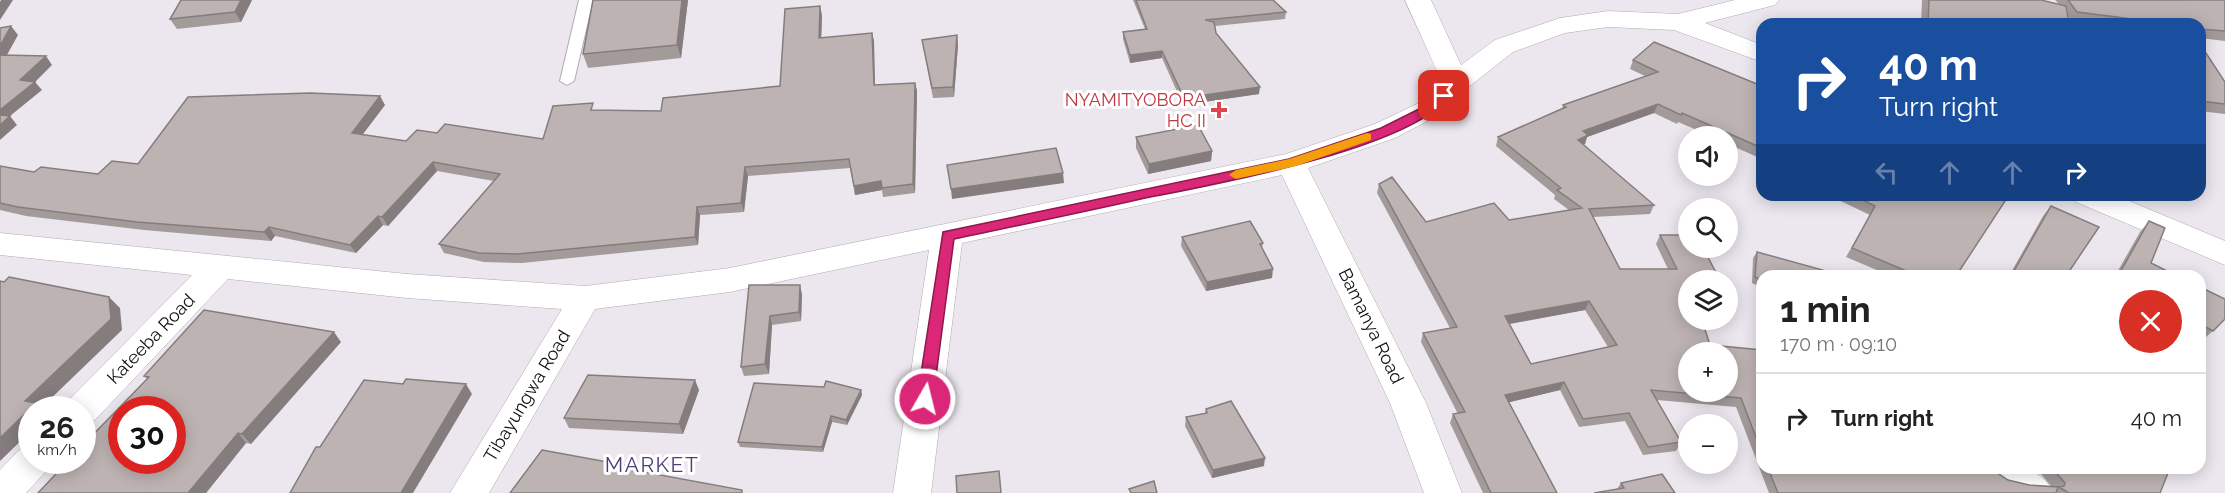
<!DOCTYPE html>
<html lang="en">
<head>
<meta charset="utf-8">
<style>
	:root { --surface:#fff; --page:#f6f6f6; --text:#222; --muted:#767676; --line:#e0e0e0 }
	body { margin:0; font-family:Raleway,sans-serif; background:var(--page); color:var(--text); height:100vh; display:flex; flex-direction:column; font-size:22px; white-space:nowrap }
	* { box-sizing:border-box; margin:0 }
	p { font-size:20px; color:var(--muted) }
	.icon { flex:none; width:33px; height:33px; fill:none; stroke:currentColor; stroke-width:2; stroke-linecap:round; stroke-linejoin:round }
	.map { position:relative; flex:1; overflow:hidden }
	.panel { position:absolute; left:1756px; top:270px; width:450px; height:204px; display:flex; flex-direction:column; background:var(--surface); border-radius:18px; box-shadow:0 3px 15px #0003 }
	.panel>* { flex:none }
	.hud { position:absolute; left:1756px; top:18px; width:450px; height:183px; border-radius:18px; box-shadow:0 3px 15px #0003; background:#1a4fa0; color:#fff; overflow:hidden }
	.controls { position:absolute; left:1678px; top:126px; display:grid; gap:12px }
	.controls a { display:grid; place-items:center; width:60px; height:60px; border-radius:50%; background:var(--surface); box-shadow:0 3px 15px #0003; font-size:30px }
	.speed { position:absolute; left:18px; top:396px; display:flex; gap:12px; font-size:30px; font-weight:700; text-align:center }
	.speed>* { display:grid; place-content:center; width:78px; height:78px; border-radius:50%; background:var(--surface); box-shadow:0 3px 15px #0003; line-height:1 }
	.speed small { font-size:15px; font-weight:400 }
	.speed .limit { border:9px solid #d22; background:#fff; color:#111 }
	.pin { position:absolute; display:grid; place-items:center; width:51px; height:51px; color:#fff; margin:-26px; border-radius:12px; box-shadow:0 3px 9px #0006 }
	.me { position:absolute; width:66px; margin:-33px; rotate:8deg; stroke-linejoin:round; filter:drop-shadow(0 0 4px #0008) }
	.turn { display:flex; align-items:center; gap:21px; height:126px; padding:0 24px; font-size:27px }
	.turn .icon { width:78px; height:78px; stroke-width:2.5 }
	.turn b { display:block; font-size:42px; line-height:51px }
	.lanes { display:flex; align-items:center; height:57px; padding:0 24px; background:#0003; justify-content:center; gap:30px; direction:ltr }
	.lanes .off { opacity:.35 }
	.round { display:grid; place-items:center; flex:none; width:63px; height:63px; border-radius:32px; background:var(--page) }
	.headline { display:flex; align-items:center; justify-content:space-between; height:102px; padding:0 24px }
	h1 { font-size:36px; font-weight:700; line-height:45px }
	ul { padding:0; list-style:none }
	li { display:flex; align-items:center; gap:18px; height:90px; padding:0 24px; border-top:2px solid var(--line) }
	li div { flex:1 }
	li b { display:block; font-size:22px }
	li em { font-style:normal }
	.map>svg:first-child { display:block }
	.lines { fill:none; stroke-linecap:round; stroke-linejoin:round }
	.lane-casing { stroke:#afaab2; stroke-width:2 }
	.street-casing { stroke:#afaab2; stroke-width:1 }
	.lane { fill:#fff; fill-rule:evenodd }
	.street { fill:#fff; fill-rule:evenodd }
	.wall { fill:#a39a9a; fill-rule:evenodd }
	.shaded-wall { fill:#857d7d }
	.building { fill:#beb3b3; stroke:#857d7d; stroke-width:1.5; fill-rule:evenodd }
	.route { fill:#db2777; stroke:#8e194d; stroke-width:1.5 }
	.slow { fill:#f59e0b }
	.health-dot { fill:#e0444e; stroke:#fff; stroke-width:2 }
	.labels { text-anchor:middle; stroke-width:6; stroke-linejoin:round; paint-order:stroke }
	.health-label { font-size:18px; fill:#be3a42; stroke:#fff; text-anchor:end }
	.street-label { font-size:18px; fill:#111012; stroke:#fff }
	.quarter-label { font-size:21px; letter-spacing:1.5px; fill:#4a3f7c; stroke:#fff }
</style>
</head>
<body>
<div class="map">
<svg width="2225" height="493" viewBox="0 0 2225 493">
	<rect width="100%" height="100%" fill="#ece7ef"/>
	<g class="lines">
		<g class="lane-casing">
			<path id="lane" d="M579 0H593L574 81 567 85 560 81Z"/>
		</g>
		<g class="street-casing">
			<path id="street" d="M1405 0H1431L1461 65 1495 40 1560 18 1608 11 1678 14 1735 0H1779L1775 5 1705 23 1762 45V62L1674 30 1608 27 1565 33 1513 52 1466 89 1441 114 1395 138 1308 168 1426 403 1462 493H1424L1390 403 1282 175 962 243 931 493H893L929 250 730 292 595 309 489 493H450L562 309 407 298 228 279 95 420 82 424V410H64L69 400 192 275 0 255V233L407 274 585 286 730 268 1286 154 1375 124 1421 102 1442 82Z
				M2072 195H2115L2225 241V265L2076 202Z
				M32 445V460H51L46 471 26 493H0V470L20 449Z
				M1978 468C2008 468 2039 462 2054 493 2024 493 1993 493 1978 468Z"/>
		</g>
		<use href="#lane" class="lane"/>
		<use href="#street" class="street"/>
	</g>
	<path class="wall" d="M252 0 241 22 177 29 170 19Z
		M593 0H688L681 58 588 68 583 54Z
		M1133 0H1273L1286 12 1285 19 1215 26 1216 33 1259 94 1183 105 1162 58 1130 63 1123 39V32L1145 29Z
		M1922 0H2041L2059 4 2055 0H2225V41L2200 38V24H2099L2071 20 2068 16 2069 24H1921Z
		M822 15 821 38 872 33 874 41 875 85 915 83 917 91 915 193 883 197 882 190 855 195 850 168 748 176 744 212 700 215 698 245 522 263 484 262 444 253 439 244 494 181 437 171 388 226 383 225 356 253 275 236 271 241 144 230 26 216 0 210V166L34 172 98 174 385 105 362 135 406 141 437 133 543 139 595 110 661 111 780 86Z
		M957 35 958 45 954 97 933 98 922 40Z
		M2200 44 2225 82V114L2200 111Z
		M1633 60 1762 86V159L1728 144V136H1711L1678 122 1677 124 1654 113 1587 137 1585 144 1583 145 1654 205 1650 214 1593 217 1620 269H1668L1656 244 1660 235 1689 280 1710 345 1762 350V468H1990L2008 480 2029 485 2051 486 2041 474 2020 468H2170L2160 493H1769L1736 407 1657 400 1681 442 1676 451 1643 455 1625 421 1579 427 1560 390 1509 402 1557 493H1483L1450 423 1453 414H1458L1421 342 1423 333 1450 328 1377 193 1379 184 1426 222 1509 220 1569 210 1554 199 1555 195 1496 146 1498 137 1562 109 1563 105 1645 76 1630 69ZM1585 310 1608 347 1531 364 1510 324Z
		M1136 137 1212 151 1211 161 1148 174 1136 148Z
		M1828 195H2009L1956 276H1891L1846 257 1870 215Z
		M2051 206 2066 276H2009L2043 216Z
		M2149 221 2151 263 2177 276H2115L2140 232Z
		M1182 237 1263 243 1262 248 1272 278 1206 291 1181 246Z
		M1757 252 1762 276V288L1752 283 1753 258Z
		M749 285 802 294 801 321 772 325 769 374 744 376 741 367Z
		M2200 287 2225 319 2202 341 2200 340Z
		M341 342 251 444 246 443 206 493H38L147 379 144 376Z
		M699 390 683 434 569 428 564 418Z
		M861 390 862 395 847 425 832 422 823 452 740 447 738 442Z
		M1206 409 1264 466 1212 478 1185 426 1186 417 1205 414Z
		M1621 483 1675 493 1617 489Z"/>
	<path class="shaded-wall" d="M1 0H13L0 20V2Z
		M241 0H252L241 22 235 12Z
		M682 0H688L681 58 677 45Z
		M820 6 822 15 821 46 819 38Z
		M11 26 18 35 2 64 0 61V46Z
		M872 33 874 41 875 94 874 85Z
		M957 35 958 45 954 97 953 87Z
		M1162 51V58L1130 63V55Z
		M46 56 52 65 35 82 42 90 10 116 17 125 0 140V110L20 80Z
		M915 83 917 91 915 193 913 184Z
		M1260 87 1259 94 1183 105 1184 98Z
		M380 96 385 105 357 142 352 133Z
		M1658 104 1654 113 1587 137 1585 144 1574 149 1578 140 1583 131Z
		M1212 151 1211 161 1148 174 1149 164Z
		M433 162 437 171 388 226 382 217Z
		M745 167 748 176 744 212 741 203Z
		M1063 173 1064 183 952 199 951 189Z
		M881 181 882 190 855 195 854 186Z
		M697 207 700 215 698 245 695 237Z
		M378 216 383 225 356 253 350 245Z
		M269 227 275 236 271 241 264 232Z
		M1273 269 1272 278 1206 291 1207 282Z
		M800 285 802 294 801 321 799 312Z
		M109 297 120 308 122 330 41 408 43 410H32V430L0 461V438L25 401Z
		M1589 301 1585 310 1502 325 1505 316Z
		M770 316 772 325 769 374 765 364Z
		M334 332 341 342 251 444 242 434Z
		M695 380 699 390 683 434 679 424Z
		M1564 382 1560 390 1502 404 1505 395Z
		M466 384 472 394 413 493H401Z
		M861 390 862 395 847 425 846 420Z
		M831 416 832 422 823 452 822 447Z
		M238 433 246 443 206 493H188Z
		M1265 458 1264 466 1212 478 1213 470Z"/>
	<path class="building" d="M181 0H241L235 12 170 19Z
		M593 0H682L677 45 583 54Z
		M1136 0H1273L1286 12 1205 20 1214 22 1216 33 1260 87 1184 98 1162 51 1130 55 1123 32 1147 29Z
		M1929 0H2041L2066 6 2069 24H1928Z
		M2068 0H2225V31L2200 29V24H2135L2132 19 2077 12Z
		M820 6 819 38 872 33 874 85 915 83 913 184 882 188 881 181 854 186 849 159 745 167 741 203 697 207 695 237 517 254 479 253 439 244 500 174 433 162 382 217 378 216 350 245 269 227 264 232 137 222 18 207 0 203V166L34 172 41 167 98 174 112 161 138 164 188 97 310 93 380 96 352 133 406 141 417 130 437 133 445 124 543 139 553 106 593 103 591 110 661 111 663 98 780 86 785 9Z
		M11 26 0 46V28Z
		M957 35 953 87 932 88 922 40Z
		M1654 42 1762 86V148L1682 113 1681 115 1658 104 1583 131 1588 135 1578 140 1654 205 1589 209 1620 269H1677L1660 235H1689V248H1703L1720 280H1689V320H1702L1710 345 1762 350V453L1741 398 1651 390 1681 442 1648 447 1629 413 1583 419 1564 382 1505 395 1557 493H1491L1453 414 1465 412 1423 333 1457 327 1379 184 1392 177 1426 222 1494 203 1509 220 1582 208 1557 190 1561 188 1498 137 1566 107 1563 105 1658 72 1633 60ZM1589 301 1617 345 1531 364 1505 316ZM1689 352H1728V392H1689Z
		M2200 44 2225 82V104L2200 101Z
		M0 55 46 56 20 80 35 82 0 110Z
		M0 115 10 116 0 125Z
		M1198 125 1212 151 1149 164 1136 137Z
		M1056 148 1063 173 951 189 947 165Z
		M1853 195H2009L1956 276H1926L1921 273 1918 276 1852 248 1875 206Z
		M2051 206 2099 227 2066 276H2011Z
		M1250 221 1263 243 1260 244 1273 269 1207 282 1182 237Z
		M2149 221 2165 228 2151 263 2177 276H2118Z
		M1757 252 1830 272 1831 276H1762V281L1755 277Z
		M9 277 109 297 111 319 25 401 36 403 0 438V281L4 282Z
		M749 285H800L799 312 770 316 765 364 741 367Z
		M2200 287 2225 299V319L2213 331 2200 324Z
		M204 310 334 332 242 434 238 433 188 493H38L69 460H82V446L149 377 144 376ZM122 410H172V460H122Z
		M588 375 695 380 679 424 564 418Z
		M406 379 466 384 401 493H290L316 447H320L364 380 403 384Z
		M826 381 861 390 846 420 831 416 822 447 738 442 754 383 824 387Z
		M1231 401 1265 458 1213 470 1186 417 1207 413 1206 409Z
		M542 450 635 467 633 470 742 490V493H510Z
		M1768 468H1990L2008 480 2029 485 2058 487 2056 493H1778Z
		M2052 468H2170L2160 493H2069L2059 487 2064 486 2065 483Z
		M999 471 1001 493H957L956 476Z
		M1662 474 1675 493H1594L1624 488 1621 483Z
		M1154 481 1157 493H1131L1129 489Z"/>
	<path class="route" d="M1444 92 1450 96C1408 150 1211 185 1141 199 1079 213 1016 226 954 239L933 399 925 406 919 404 917 399 943 232 1289 159 1381 128 1427 105Z"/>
	<path class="slow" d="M1367 133 1371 134V140L1296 166 1236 179 1229 175 1236 170 1289 159Z"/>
	<path class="health-dot" d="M1216 101h6v6h6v6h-6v6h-6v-6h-6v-6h6z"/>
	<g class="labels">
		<g class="health-label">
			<text x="1206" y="106">NYAMITYOBORA<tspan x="1206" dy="21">HC II</tspan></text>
		</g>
		<g class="street-label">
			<text transform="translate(1371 326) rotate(64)" y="6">Bamanya Road</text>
			<text transform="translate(151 339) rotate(-46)" y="6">Kateeba Road</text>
			<text transform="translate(527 396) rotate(-59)" y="6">Tibayungwa Road</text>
		</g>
		<g class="quarter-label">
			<text x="652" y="472">MARKET</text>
		</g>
	</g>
</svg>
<div class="controls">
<a><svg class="icon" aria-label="sound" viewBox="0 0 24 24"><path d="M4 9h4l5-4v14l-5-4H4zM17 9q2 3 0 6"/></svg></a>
<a><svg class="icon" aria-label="search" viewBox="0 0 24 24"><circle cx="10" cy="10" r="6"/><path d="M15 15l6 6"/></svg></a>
<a><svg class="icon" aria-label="layers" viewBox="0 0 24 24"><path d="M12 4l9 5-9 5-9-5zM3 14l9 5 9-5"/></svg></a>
<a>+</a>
<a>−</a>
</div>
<div class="speed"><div>26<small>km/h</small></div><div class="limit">30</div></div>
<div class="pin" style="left:1444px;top:96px;background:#d93025"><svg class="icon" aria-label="arrive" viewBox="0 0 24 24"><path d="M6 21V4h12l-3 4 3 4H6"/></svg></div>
<svg class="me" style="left:925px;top:399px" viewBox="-20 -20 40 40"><circle r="17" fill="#db2777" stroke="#fff" stroke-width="3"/><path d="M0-11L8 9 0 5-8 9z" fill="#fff"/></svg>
<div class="hud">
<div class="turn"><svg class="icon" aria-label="right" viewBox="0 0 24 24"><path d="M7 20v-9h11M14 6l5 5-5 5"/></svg><div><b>40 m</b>Turn right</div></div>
<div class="lanes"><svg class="icon off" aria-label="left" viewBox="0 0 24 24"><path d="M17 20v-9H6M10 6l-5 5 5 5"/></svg><svg class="icon off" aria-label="ahead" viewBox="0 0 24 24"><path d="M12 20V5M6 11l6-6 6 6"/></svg><svg class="icon off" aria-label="ahead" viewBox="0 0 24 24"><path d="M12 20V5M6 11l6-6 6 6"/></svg><svg class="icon" aria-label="right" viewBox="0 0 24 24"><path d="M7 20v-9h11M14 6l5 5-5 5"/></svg></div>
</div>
<section class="panel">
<div class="headline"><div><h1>1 min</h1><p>170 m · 09:10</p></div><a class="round" style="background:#d93025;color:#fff"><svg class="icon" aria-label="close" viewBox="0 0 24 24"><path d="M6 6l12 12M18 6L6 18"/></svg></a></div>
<ul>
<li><svg class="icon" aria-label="right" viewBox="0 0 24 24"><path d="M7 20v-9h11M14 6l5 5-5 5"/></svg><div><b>Turn right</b></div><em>40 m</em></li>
</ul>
</section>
</div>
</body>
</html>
